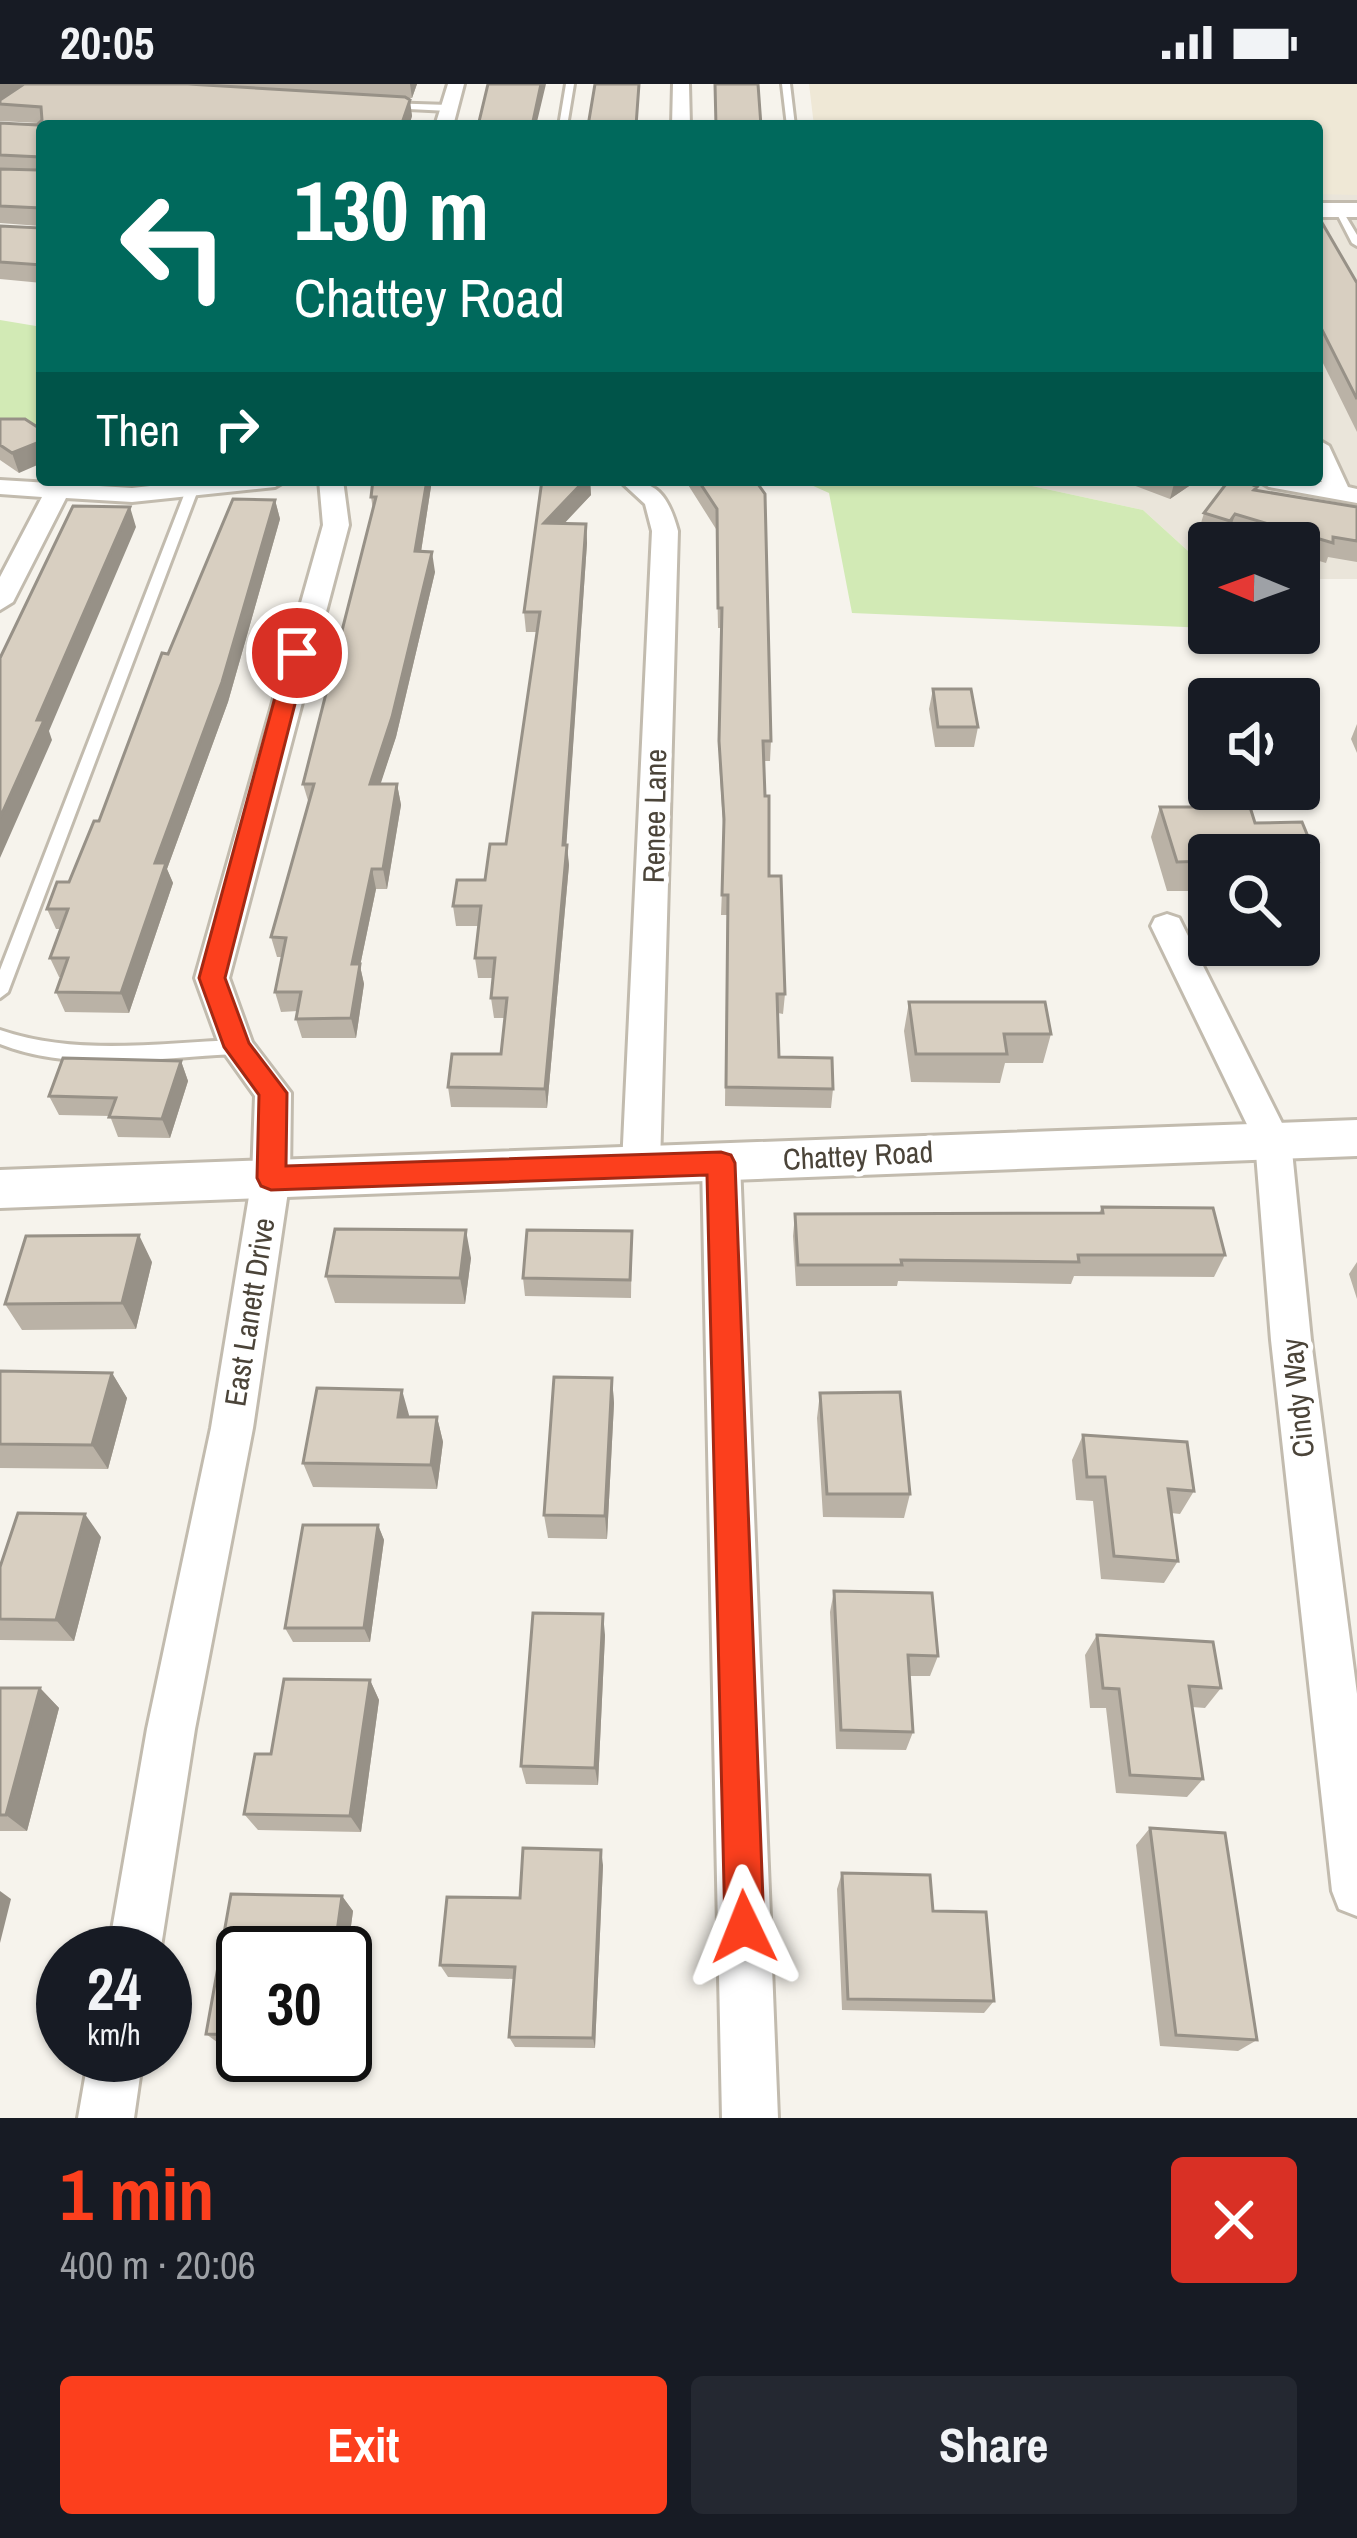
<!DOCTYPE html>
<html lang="en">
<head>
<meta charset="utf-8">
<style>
	:root { --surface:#171b24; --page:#242831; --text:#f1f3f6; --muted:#9ea1a6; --accent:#fc3f1d }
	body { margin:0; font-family:"Archivo Narrow",sans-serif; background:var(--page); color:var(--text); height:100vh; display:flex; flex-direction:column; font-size:45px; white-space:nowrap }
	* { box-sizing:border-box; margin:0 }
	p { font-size:39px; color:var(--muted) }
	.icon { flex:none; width:66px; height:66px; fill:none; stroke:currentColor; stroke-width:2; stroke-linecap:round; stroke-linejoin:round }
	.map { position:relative; height:2034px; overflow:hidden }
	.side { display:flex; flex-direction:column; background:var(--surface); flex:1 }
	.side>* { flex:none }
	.hud { position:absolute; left:36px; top:36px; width:1287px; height:366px; border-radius:12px; box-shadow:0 3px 9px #0004; background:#00695c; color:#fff; overflow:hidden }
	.needle { width:78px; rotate:271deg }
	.buttons { position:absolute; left:1188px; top:438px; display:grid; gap:24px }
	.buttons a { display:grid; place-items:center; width:132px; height:132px; border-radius:12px; background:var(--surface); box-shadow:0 3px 9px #0004; font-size:60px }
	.speed { position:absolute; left:36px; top:1842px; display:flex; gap:24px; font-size:60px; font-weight:700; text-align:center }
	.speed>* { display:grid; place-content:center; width:156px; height:156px; border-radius:50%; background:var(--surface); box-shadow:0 3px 9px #0004; line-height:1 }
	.speed small { font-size:30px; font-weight:400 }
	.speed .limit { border:6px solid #111; border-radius:18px; background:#fff; color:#111 }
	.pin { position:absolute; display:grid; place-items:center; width:102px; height:102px; color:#fff; margin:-51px; border:6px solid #fff; border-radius:50%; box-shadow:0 3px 12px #0007 }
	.me { position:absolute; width:132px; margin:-66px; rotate:358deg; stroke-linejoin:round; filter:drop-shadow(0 0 9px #0008) }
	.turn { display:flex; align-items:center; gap:42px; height:252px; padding:0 60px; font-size:54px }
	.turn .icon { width:156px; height:156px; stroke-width:2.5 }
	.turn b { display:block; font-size:84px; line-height:102px }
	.then { display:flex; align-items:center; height:114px; padding:0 60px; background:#0003; gap:24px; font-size:45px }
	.round { display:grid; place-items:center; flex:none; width:126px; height:126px; border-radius:12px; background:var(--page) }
	.summary { display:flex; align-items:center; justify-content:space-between; height:204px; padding:0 60px }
	h1 { font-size:72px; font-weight:700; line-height:90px; color:var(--accent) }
	.button { display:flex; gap:24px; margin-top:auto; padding:24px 60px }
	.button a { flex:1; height:138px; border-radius:12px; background:var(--accent); color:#fff; font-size:48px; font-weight:700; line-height:138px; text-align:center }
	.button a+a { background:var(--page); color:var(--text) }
	.status { display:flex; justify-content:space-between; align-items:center; height:84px; padding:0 60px; background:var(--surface); direction:ltr }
	.status svg { height:33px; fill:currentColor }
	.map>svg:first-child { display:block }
	.residential { fill:#eae5da }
	.education { fill:#efe8d6 }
	.green { fill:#d2eab5 }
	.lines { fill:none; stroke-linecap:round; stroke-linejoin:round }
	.service-casing { stroke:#c2bbae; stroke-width:6 }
	.minor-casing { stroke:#c2bbae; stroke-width:6 }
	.tertiary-casing { stroke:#c2bbae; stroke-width:6 }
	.service { fill:#fff; fill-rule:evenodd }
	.minor { fill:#fff; fill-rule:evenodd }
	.tertiary { fill:#fff; fill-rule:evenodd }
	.wall { fill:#bab2a6 }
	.shaded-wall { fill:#979187 }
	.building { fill:#d8cfc1; stroke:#979187; stroke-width:3 }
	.route { fill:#fc3f1d; stroke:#a42913; stroke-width:3 }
	.labels { text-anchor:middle; stroke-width:10; stroke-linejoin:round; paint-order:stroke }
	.street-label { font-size:30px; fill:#4b4439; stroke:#fff }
</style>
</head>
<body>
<div class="status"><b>20:05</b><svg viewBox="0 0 49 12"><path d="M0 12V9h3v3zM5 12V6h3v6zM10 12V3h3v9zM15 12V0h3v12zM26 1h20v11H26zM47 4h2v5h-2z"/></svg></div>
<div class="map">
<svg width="1357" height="2034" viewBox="0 0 1357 2034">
	<rect width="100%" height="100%" fill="#f6f3ec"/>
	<path class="residential" d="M1317 108 1357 109V495H1299V459H1209V486L1143 426 1005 396H1317Z"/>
	<path class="education" d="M809 0H1357V111L1317 110V42H814Z"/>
	<path class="green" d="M0 236 42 243V345L0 334Z
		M800 396H1005L1143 426 1209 486V544L852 529 829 409Z"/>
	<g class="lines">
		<g class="service-casing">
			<path id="service" d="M566 0H574L567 42H559Z
				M782 0H790L795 42H787Z
				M385 19 449 21 453 24 449 27 388 24Z
				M1334 124 1342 126 1357 151V162L1352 159Z
				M192 402 198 406 8 908 0 914V886L186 406Z
				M0 946C76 972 158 959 237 956L246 963 237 970C161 973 72 989 0 960Z"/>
		</g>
		<g class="minor-casing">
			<path id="minor" d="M448 0H464L453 42H435Z
				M673 0H689L690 42H672Z
				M1317 355 1329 362 1348 403 1357 405V419L1269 403 1257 396 1322 398 1317 388Z
				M0 396 132 404 205 396H287L275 403 132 418 66 414 13 518 0 526V493L42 413 0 410Z
				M319 396H343L349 441 229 894 252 958 291 1009 290 1094 253 1344 195 1645 160 1869H108L147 1645 211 1344 252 1094 255 1012 220 963 195 894 323 441Z
				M619 396C657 396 668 411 678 447L660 1081 654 1092 641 1096 628 1092 622 1081 652 447 645 420Z
				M1167 830 1179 834 1183 842 1291 1057 1311 1256 1357 1610V1832L1339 1825 1332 1807 1271 1256 1255 1057 1151 842 1155 834Z
				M721 1064 734 1068 740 1079 778 2034H722L702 1079 708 1068Z
				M89 1971H143L134 2034H78Z"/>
		</g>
		<g class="tertiary-casing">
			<path id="tertiary" d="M1317 119H1357V133H1317Z
				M1357 1036V1072L0 1124V1086Z"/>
		</g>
		<use href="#service" class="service"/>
		<use href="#minor" class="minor"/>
		<use href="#tertiary" class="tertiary"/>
	</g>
	<path class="wall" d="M0 0H417L412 14H408L412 32 409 42H42V199L0 195V142L40 144V142L0 139V39H38L0 37Z
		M1317 137 1357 199V348L1317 267Z
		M0 335H25L19 389 0 376Z
		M432 396 421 468 435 488 396 653 380 700H397L401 721 387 805H376L360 882 364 900 356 954H302L296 935 298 927 281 928 275 908 282 873H277L271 853 309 720 303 700 373 426 371 413Z
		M542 396H590L591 411 564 439 586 440 587 459 566 761 569 781 547 1024 451 1023 448 1003 501 970 505 934H494L491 914 493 894H478L475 874 479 842H456L453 822 485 796 506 760 537 548H526L524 528Z
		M685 396H755L771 657 770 677H764L769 792 785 910 783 930 778 929 779 973 833 1005 831 1024 725 1022 727 831H721L724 755 719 677 721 544H718L716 445Z
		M1134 396H1198L1170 415 1133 401Z
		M1256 406 1357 423V478L1328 473 1326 479 1299 471V459H1259L1229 450 1224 457 1198 449 1204 429Z
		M275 416 280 435 228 618 167 785 173 799 129 929 65 928 56 908 61 893H59L50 874 61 845H56L47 825 69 798 99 737 168 570Z
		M933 605 978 643 974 663H935L929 625Z
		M1357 640V669L1351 655Z
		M1160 723 1255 739 1318 777 1305 806H1299V771H1209V807H1167L1151 753Z
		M909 918 1051 950 1043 979H1005L1000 999 911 998 904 947Z
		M181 977 188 997 170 1054 118 1053 110 1032 59 1031 49 1012Z
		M1102 1123 1225 1171 1214 1193 1074 1192 1071 1200 898 1197 897 1202H796L793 1152 795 1130 1099 1129Z
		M632 1147 631 1214 525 1212 523 1194Z
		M471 1174 465 1220 335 1219 326 1192Z
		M152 1178 136 1245 22 1246 5 1220Z
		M1357 1178V1215L1349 1190Z
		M0 1287 112 1289 127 1314 108 1385 0 1384Z
		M612 1294 614 1319 607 1455 548 1454 544 1431Z
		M820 1309 910 1410 904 1434 823 1433 817 1334Z
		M409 1331 408 1333H437L443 1358 437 1405 313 1403 303 1379Z
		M1083 1351 1194 1407 1180 1430 1171 1429 1178 1477 1164 1499 1101 1495 1093 1417 1076 1416 1072 1376Z
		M378 1441 384 1456 370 1558H293L285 1544Z
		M101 1453 74 1557 0 1556V1483Z
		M834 1507 938 1572 930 1592H909L913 1648 906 1666 836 1665 830 1528Z
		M605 1551 598 1701 526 1700 521 1682Z
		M1097 1551 1221 1604 1205 1624 1192 1623 1203 1695 1187 1713 1116 1709 1106 1624H1090L1085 1571Z
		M370 1596 379 1616 361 1748 258 1746 244 1730 271 1670Z
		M0 1604H40L59 1624 27 1747H0Z
		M1150 1744 1257 1956 1238 1967 1160 1962 1136 1761Z
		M603 1781 595 1964 515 1963 509 1953 514 1895 448 1893 440 1881 520 1814Z
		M842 1789 994 1917 984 1929 842 1926 837 1805Z
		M231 1810 342 1812 353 1827 345 1886V1869H243V1961H221L206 1950Z"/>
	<path class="shaded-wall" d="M0 0H27L0 19Z
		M410 0H417L412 14Z
		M541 0H546L536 42H532Z
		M410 16 412 32 409 42H401Z
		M42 357V379L19 389 12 369Z
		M427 396H432L418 487 415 467Z
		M585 396H590L591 411 546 459 544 439Z
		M1175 396H1198L1170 415Z
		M275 416 280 435 228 618 167 785 173 799 129 929 121 909 155 779Z
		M130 423 136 443 49 647 52 656 0 774V734L37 636Z
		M1235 430 1229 450 1224 457 1230 437Z
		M586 440 587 459 565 781 563 761Z
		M432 468 435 488 396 653 374 720 370 700Z
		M397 700 401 721 387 805 383 785Z
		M567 761 569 781 547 1024 545 1005Z
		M372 785 376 805 360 882 364 900 356 954 351 934 352 880Z
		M181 977 188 997 170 1054 162 1035Z
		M466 1146 471 1174 465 1220 460 1194Z
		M139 1151 152 1178 136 1245 122 1219Z
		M112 1289 127 1314 108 1385 92 1361Z
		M612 1294 614 1319 607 1455 605 1432Z
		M402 1306 409 1331 405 1357 398 1333Z
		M437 1333 443 1358 437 1405 431 1381Z
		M85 1430 101 1453 74 1557 56 1536Z
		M378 1441 384 1456 370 1558 364 1544Z
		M603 1530 605 1551 598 1701 595 1684Z
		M370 1596 379 1616 361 1748 350 1732Z
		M40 1604 59 1624 27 1747 6 1731Z
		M601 1766 603 1781 595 1964 593 1954Z
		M0 1807 11 1815 0 1859Z
		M342 1812 353 1827 345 1886V1869H334Z"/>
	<path class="building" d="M24 0H188L405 13 410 16 401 42H42V181L0 178V142L40 144V124L0 122V85L37 86 40 73 0 71V39L37 41 42 36 41 23 0 20V16Z
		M488 0H541L532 42H478Z
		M595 0H639L636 42H588Z
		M715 0H758L761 42H716Z
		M1317 137H1321L1357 199V315L1317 236Z
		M0 335H25L42 346V357L12 369 0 361Z
		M373 396H427L415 467 432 468 392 633 370 700H397L383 785H372L352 880H360L351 934 296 935 301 908H275L286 854 271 853 314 700H303L376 413H371Z
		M542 396H585L544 439 586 440 563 761H567L545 1005 448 1003 452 970H501L507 914H491L495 874H475L481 822H453L457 796H485L490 760H506L540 528H524Z
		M698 396H755L765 410 771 657H763L765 712H769V792H781L785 910H777L779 973 832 974 833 1005 726 1003 728 811H722L724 735 719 657 722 524H718L717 425Z
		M1229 396H1242L1257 403 1254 406 1357 423V457L1333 453V459L1235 430 1230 437 1204 429Z
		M233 415 275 416 222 598 155 779H166L121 909 56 908 68 874H50L68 825H47L57 798H69L94 737H99L162 569 168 570Z
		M73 422 130 423 37 636H44L0 734V574Z
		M933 605H971L978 643H938Z
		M1160 723H1250L1255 739 1302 738 1318 777H1299V771H1209V777L1177 778Z
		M909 918H1045L1051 950H1004L1007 970H916Z
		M63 974 181 977 162 1035 109 1033 116 1014 49 1012Z
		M1102 1123 1213 1124 1225 1171H1078L1079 1178 901 1176 902 1181H798L795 1130 1103 1129Z
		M335 1145 466 1146 460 1194 326 1192Z
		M527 1146 632 1147 630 1196 523 1194Z
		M139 1151 122 1219 5 1220 26 1152Z
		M0 1287 112 1289 92 1361 0 1360Z
		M554 1293 612 1294 605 1432 544 1431Z
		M317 1304 402 1306 398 1333H437L431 1381 303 1379Z
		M900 1308 910 1410H827L820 1309Z
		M1083 1351 1187 1358 1194 1407 1168 1405 1178 1477 1114 1472 1105 1393H1087Z
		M18 1429 85 1430 56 1536 0 1535V1483Z
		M303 1441H378L364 1544H285Z
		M834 1507 932 1509 938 1572 908 1571 913 1648 841 1646Z
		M533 1529 603 1530 595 1684 521 1682Z
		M1097 1551 1213 1558 1221 1604 1189 1602 1203 1695 1130 1691 1119 1605 1103 1604Z
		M284 1595 370 1596 350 1732 244 1730 255 1670H271Z
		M0 1604H40L6 1731H0Z
		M1150 1744 1225 1749 1257 1956 1176 1951Z
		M523 1764 601 1766 593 1954 509 1953 515 1883 440 1881 447 1813 520 1814Z
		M842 1789 930 1791 933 1827 986 1828 994 1917 848 1915Z
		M231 1810 342 1812 334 1869H243V1951L206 1950Z"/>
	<path class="route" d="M297 563 308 569 225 894 249 959 287 1009 286 1082 721 1068 731 1071 735 1079 764 1843 758 1857 744 1863 730 1857 725 1843 707 1091 271 1106 261 1102 257 1094 259 1011 224 963 199 894 287 569Z"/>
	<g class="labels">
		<g class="street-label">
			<text transform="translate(655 732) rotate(-89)" y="10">Renee Lane</text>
			<text transform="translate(858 1072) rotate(-3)" y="10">Chattey Road</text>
			<text transform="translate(250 1228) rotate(-81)" y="10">East Lanett Drive</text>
			<text transform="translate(1298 1314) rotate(-96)" y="10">Cindy Way</text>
		</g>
	</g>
</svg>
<div class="buttons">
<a><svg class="needle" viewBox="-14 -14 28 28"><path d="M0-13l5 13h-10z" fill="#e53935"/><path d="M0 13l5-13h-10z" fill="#9ea1a6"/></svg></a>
<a><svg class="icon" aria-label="sound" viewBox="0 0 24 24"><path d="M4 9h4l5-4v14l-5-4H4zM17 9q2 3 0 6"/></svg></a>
<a><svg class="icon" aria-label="search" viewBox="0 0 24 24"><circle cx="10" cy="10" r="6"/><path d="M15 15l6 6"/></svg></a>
</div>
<div class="speed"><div>24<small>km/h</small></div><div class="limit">30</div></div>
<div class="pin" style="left:297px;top:569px;background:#d93025"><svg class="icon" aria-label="arrive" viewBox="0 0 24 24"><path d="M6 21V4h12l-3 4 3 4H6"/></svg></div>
<svg class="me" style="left:744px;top:1843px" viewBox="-20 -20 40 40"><path d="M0-17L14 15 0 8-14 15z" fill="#fc3f1d" stroke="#fff" stroke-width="4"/></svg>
<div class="hud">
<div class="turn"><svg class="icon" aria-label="left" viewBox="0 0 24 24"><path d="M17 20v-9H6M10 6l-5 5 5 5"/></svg><div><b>130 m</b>Chattey Road</div></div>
<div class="then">Then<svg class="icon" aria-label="right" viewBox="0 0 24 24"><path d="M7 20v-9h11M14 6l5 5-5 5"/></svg></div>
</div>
</div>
<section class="side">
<div class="summary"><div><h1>1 min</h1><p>400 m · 20:06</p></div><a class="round" style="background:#d93025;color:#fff"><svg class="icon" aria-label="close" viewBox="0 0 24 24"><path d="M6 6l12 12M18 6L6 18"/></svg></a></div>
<div class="button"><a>Exit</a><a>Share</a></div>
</section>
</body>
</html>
